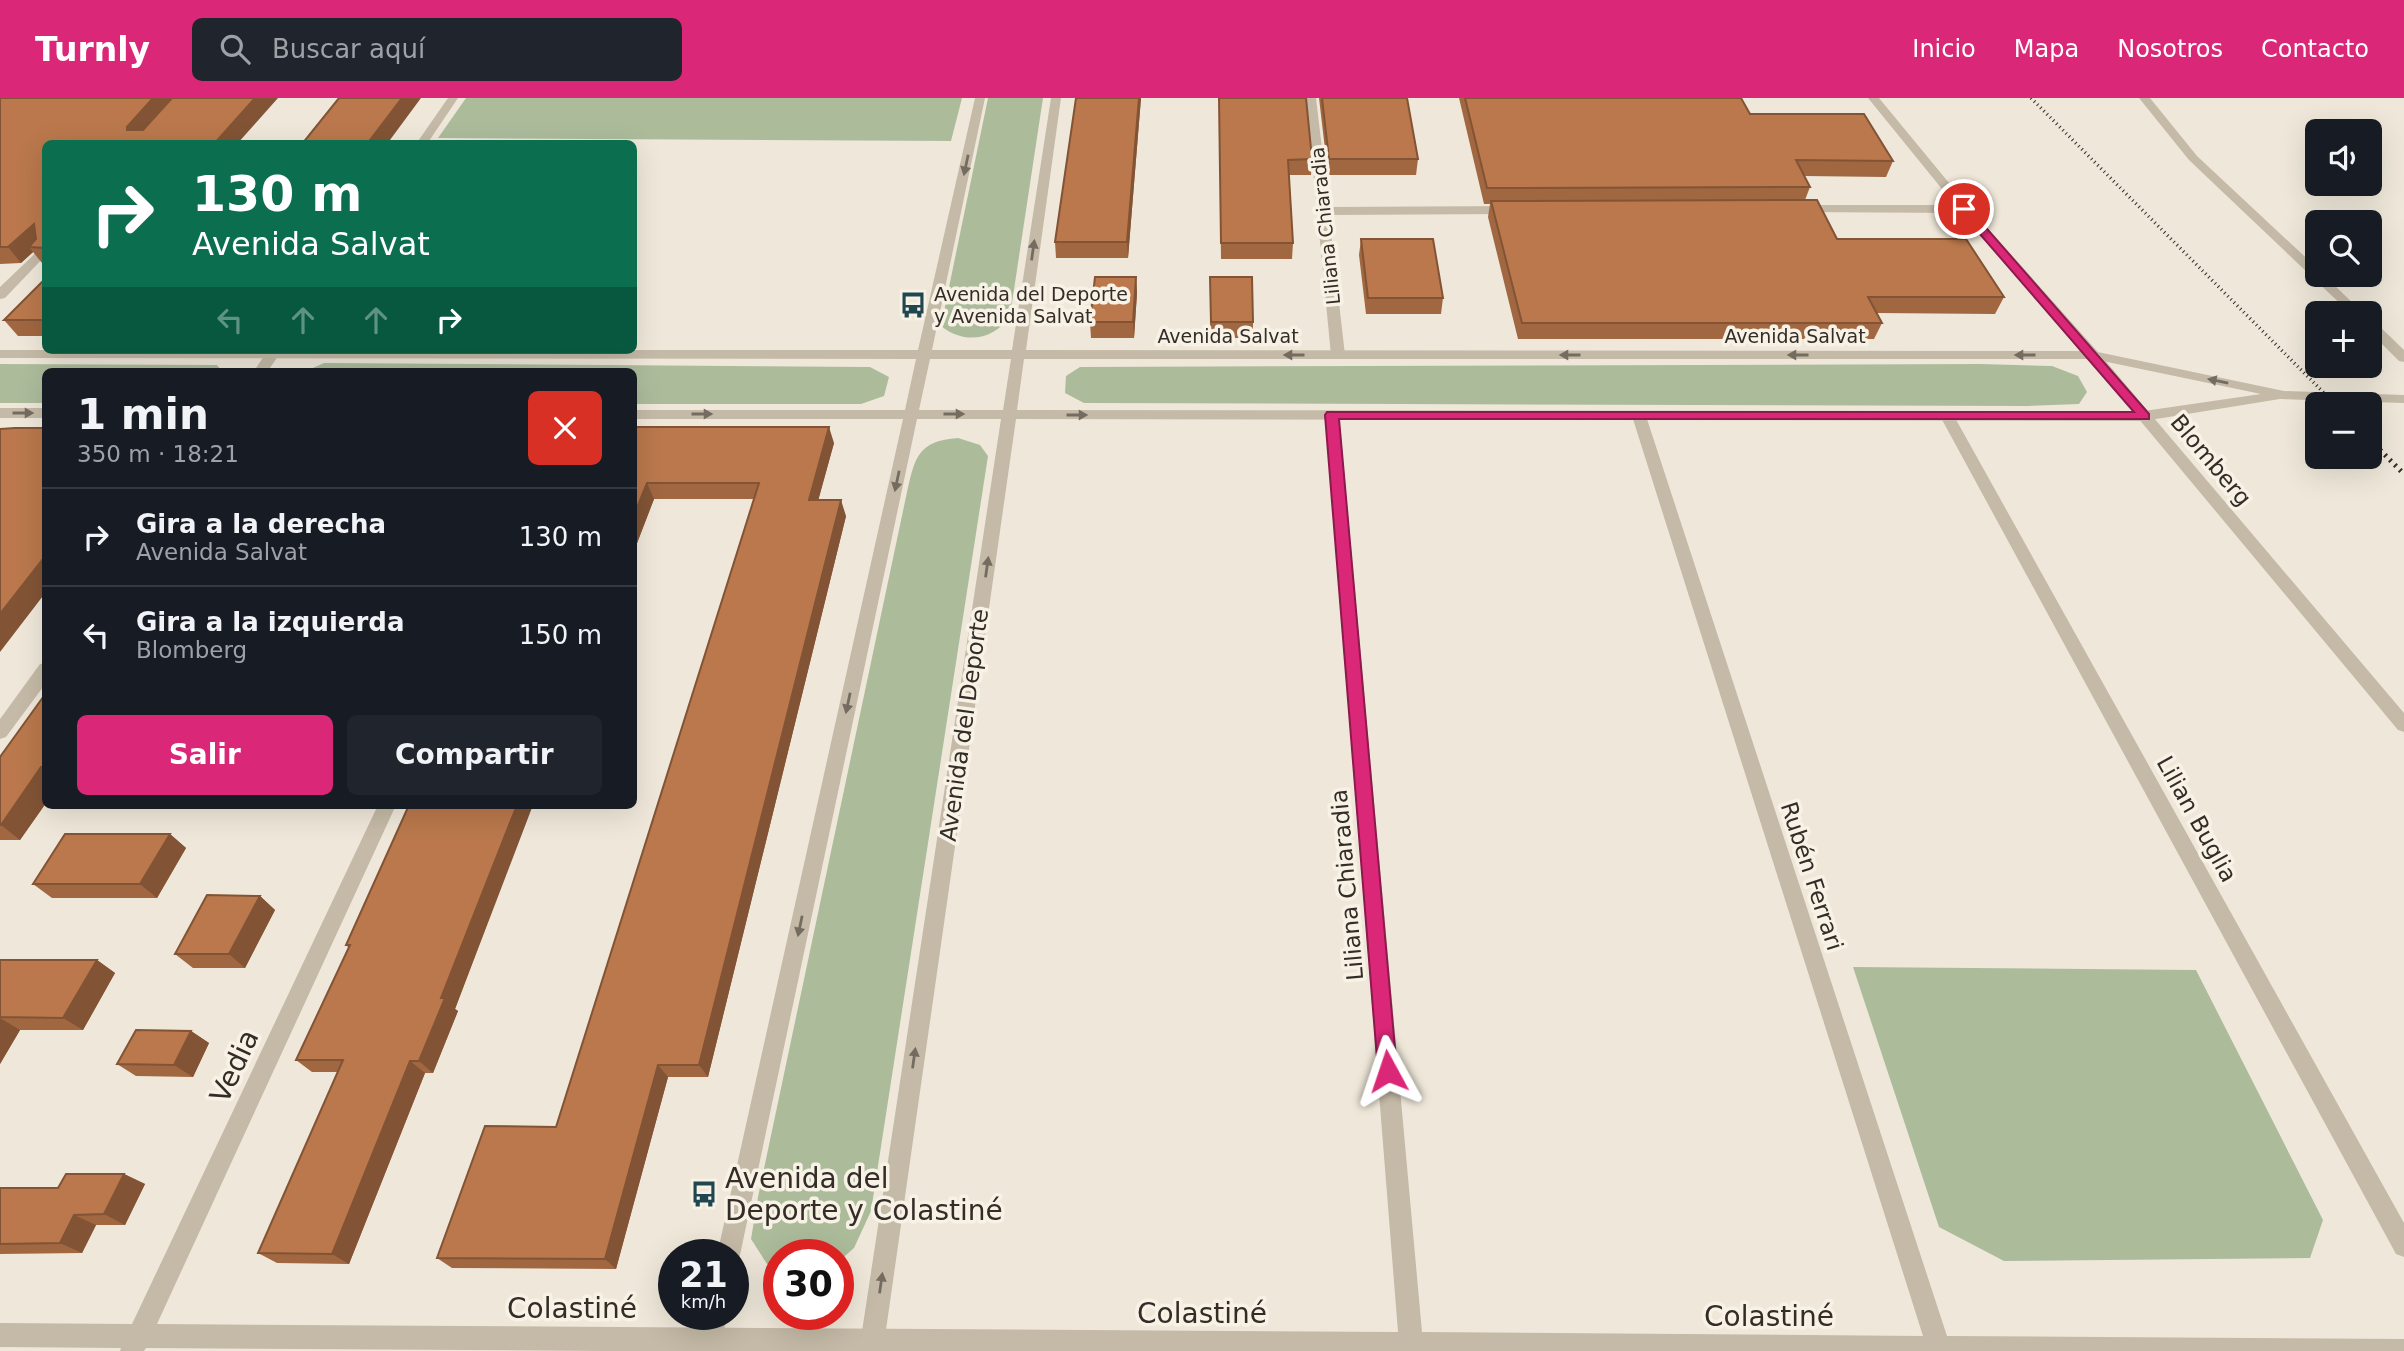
<!DOCTYPE html>
<html lang="es">
<head>
<meta charset="utf-8">
<style>
	:root { --surface:#171b24; --page:#20242c; --text:#f1f3f6; --muted:#9ea1a6; --line:#363941; --accent:#db2777 }
	body { margin:0; font-family:"DejaVu Sans",sans-serif; background:var(--page); color:var(--text); height:100vh; display:flex; flex-direction:column; font-size:26px; white-space:nowrap }
	* { box-sizing:border-box; margin:0 }
	p { font-size:23px; color:var(--muted) }
	.icon { flex:none; width:38px; height:38px; fill:none; stroke:currentColor; stroke-width:2; stroke-linecap:round; stroke-linejoin:round }
	.map { position:relative; flex:1; overflow:hidden }
	.panel { position:absolute; left:42px; top:270px; width:595px; height:441px; display:flex; flex-direction:column; background:var(--surface); border-radius:10px; box-shadow:0 7px 28px #0002 }
	.panel>* { flex:none }
	.hud { position:absolute; left:42px; top:42px; width:595px; height:214px; border-radius:10px; box-shadow:0 7px 28px #0002; background:#0b6e4f; color:#fff; overflow:hidden }
	.tools { position:absolute; left:2305px; top:21px; display:grid; gap:14px }
	.tools a { display:grid; place-items:center; width:77px; height:77px; border-radius:10px; background:var(--surface); box-shadow:0 7px 28px #0002; font-size:35px }
	.speed { position:absolute; left:658px; top:1141px; display:flex; gap:14px; font-size:35px; font-weight:700; text-align:center }
	.speed>* { display:grid; place-content:center; width:91px; height:91px; border-radius:50%; background:var(--surface); box-shadow:0 7px 28px #0002; line-height:1 }
	.speed small { font-size:18px; font-weight:400 }
	.speed .limit { border:10px solid #d22; background:#fff; color:#111 }
	.pin { position:absolute; display:grid; place-items:center; width:60px; height:60px; color:#fff; margin:-30px; border:4px solid #fff; border-radius:50%; box-shadow:0 2px 7px #0007 }
	.me { position:absolute; width:77px; margin:-38px; rotate:355deg; stroke-linejoin:round; filter:drop-shadow(0 0 5px #0008) }
	.turn { display:flex; align-items:center; gap:24px; height:147px; padding:0 35px; font-size:32px }
	.turn .icon { width:91px; height:91px; stroke-width:2.5 }
	.turn b { display:block; font-size:49px; line-height:60px }
	.lanes { display:flex; align-items:center; height:66px; padding:0 35px; background:#0003; justify-content:center; gap:35px; direction:ltr }
	.lanes .off { opacity:.35 }
	.round { display:grid; place-items:center; flex:none; width:74px; height:74px; border-radius:10px; background:var(--page) }
	.overview { display:flex; align-items:center; justify-content:space-between; height:119px; padding:0 35px }
	h1 { font-size:42px; font-weight:700; line-height:52px }
	.cta { display:flex; gap:14px; margin-top:auto; padding:14px 35px }
	.cta a { flex:1; height:80px; border-radius:10px; background:var(--accent); color:#fff; font-size:28px; font-weight:700; line-height:80px; text-align:center }
	.cta a+a { background:var(--page); color:var(--text) }
	ul { padding:0; list-style:none }
	li { display:flex; align-items:center; gap:21px; height:98px; padding:0 35px; border-top:2px solid var(--line) }
	li div { flex:1 }
	li b { display:block; font-size:26px }
	li em { font-style:normal }
	header { display:flex; align-items:center; gap:42px; box-sizing:border-box; height:98px; padding:0 35px; background:var(--accent); color:#fff }
	header strong { font-size:33px }
	nav { display:flex; gap:38px; margin-inline-start:auto; font-size:24px }
	.search { width:490px; height:63px; background:var(--page); display:flex; align-items:center; gap:18px; box-sizing:border-box; padding:0 24px; border-radius:10px; color:var(--muted); font-size:26px }
	.map>svg:first-child { display:block }
	.green { fill:#acbc9b }
	.lines { fill:none; stroke-linecap:round; stroke-linejoin:round }
	.minor { fill:#c5baa7; fill-rule:evenodd }
	.tertiary { fill:#c5baa7; fill-rule:evenodd }
	.rail-far1 { stroke:#332c27; stroke-width:3.5; stroke-dasharray:1 3.5; stroke-linecap:butt }
	.rail { stroke:#332c27; stroke-width:5; stroke-dasharray:2 5; stroke-linecap:butt }
	.wall { fill:#a06741 }
	.shaded-wall { fill:#825435 }
	.building { fill:#ba784c; stroke:#825435; stroke-width:2 }
	.oneway { fill:#756c61 }
	.route { fill:#db2777; stroke:#8e194d; stroke-width:2 }
	.labels { text-anchor:middle; stroke-width:7; stroke-linejoin:round; paint-order:stroke }
	.far-street-label { font-size:19px; fill:#332c27; stroke:#f7f2e5 }
	.far-poi-label { font-size:19px; fill:#332c27; stroke:#f7f2e5; text-anchor:start }
	.street-label { font-size:23px; fill:#332c27; stroke:#f7f2e5 }
	.near-street-label { font-size:28px; fill:#332c27; stroke:#f7f2e5 }
	.near-poi-label { font-size:28px; fill:#332c27; stroke:#f7f2e5; text-anchor:start }
</style>
</head>
<body>
<header>
<strong>Turnly</strong>
<div class="search"><svg class="icon" aria-label="search" viewBox="0 0 24 24"><circle cx="10" cy="10" r="6"/><path d="M15 15l6 6"/></svg>Buscar aquí</div>
<nav><a>Inicio</a><a>Mapa</a><a>Nosotros</a><a>Contacto</a></nav>
</header>
<div class="map">
<svg width="2404" height="1253" viewBox="0 0 2404 1253">
	<rect width="100%" height="100%" fill="#efe8da"/>
	<path class="green" d="M466 0H962L951 43 438 40Z
		M988 0H1043L1010 218C994 242 965 247 941 228Z
		M324 265 870 269 889 279 884 298 861 306H634V273H306Z
		M0 266 217 267 222 273H46L45 305H0Z
		M1980 266 2052 268 2078 278 2087 294 2079 306 2028 308 1084 305 1065 295 1066 278 1080 269Z
		M958 340 980 347 988 358 871 1113 854 1150 838 1164V1157H779V1170L767 1166 751 1141 758 1099 907 394C915 359 918 343 958 340Z
		M1853 869 2196 872 2323 1122 2310 1160 2004 1163 1939 1129Z"/>
	<g class="lines">
		<path class="minor" d="M448 0H458L427 46H416Z
			M1306 0H1316L1329 109 1512 108 1518 112 1512 116 1329 117 1345 257 1338 261 1331 257Z
			M1868 0H1879L1968 108 2098 254 2404 615V634L2398 632 2088 260 1961 115 1795 114V108L1799 107H1955Z
			M2139 0H2150L2197 58 2317 170V177H2324L2363 215H2350L2189 62Z
			M46 145V157L5 200 0 201V189Z
			M2370 223 2375 224 2404 252V264L2399 263 2370 234Z
			M268 252H282L268 273H254Z
			M1332 312 1339 317 1422 1234 1923 1238 1632 318 1639 313 1646 318 1947 1238 2404 1241V1253H606L146 1250 144 1253H120L121 1250 0 1249V1225L132 1226 378 707H396L157 1226 1398 1234 1325 317Z
			M1947 313 1954 318 2404 1125V1159L2396 1156 1940 318Z
			M46 565V585L6 639 0 641V621L40 566Z"/>
		<path class="tertiary" d="M975 0H985L932 252H1012L1051 0H1061L1026 252 2093 253 2284 293 2404 297V305L2280 301 2144 323 1016 321 883 1253H859L1001 321H917L740 1157 733 1166V1157H717L903 321H634V312H905L916 261 0 260V252H918ZM930 261H1011L1003 312H919ZM1024 261H2093L2261 296 2144 313 1017 312Z
			M0 310H46V320H0Z
			M703 1216H727L720 1253H696Z"/>
		<path class="rail-far1" d="M2031 0 2335 306"/>
		<path class="rail" d="M2370 342 2404 376"/>
	</g>
	<path class="wall" d="M0 0 46 46V165H42L33 154 21 165 0 166Z
		M1076 0H1141L1128 160H1056L1055 144Z
		M1219 0 1312 61 1311 77H1289L1293 145 1292 161H1221Z
		M1319 0H1407L1418 61 1416 77H1328Z
		M1459 0H1741L1750 16 1893 63 1886 79 1804 78 1810 89 1805 102 1837 141 2004 199 1995 216 1877 215 1882 225 1874 241H1518L1488 119 1490 106H1484Z
		M1361 141 1443 200 1441 216H1366L1359 157Z
		M1136 179 1137 195 1134 240H1091L1090 224Z
		M1210 179 1253 224V240H1210Z
		M46 180V238H18L4 222Z
		M634 329 834 345 818 402 846 418 708 979H668L616 1171 452 1170 437 1160 556 1029 754 401H654L634 453Z
		M46 595V705L20 742H0V659Z
		M170 736 186 750 157 800H52L33 786Z
		M260 798 275 812 245 870H193L175 856Z
		M494 807 455 911 458 913 433 975H425L349 1166 277 1165 258 1155 338 974H312L296 962 349 850 346 847Z
		M0 862H97L115 875 83 932H20L0 966Z
		M191 933 209 945 193 979 136 978 117 966Z
		M124 1076 145 1086 125 1127H96L82 1155 0 1156V1090H58Z"/>
	<path class="shaded-wall" d="M153 0H177L137 44 127 32V29Z
		M255 0H278L237 46H214Z
		M402 0H421L387 46H367Z
		M1139 0H1141L1128 160 1127 144Z
		M34 126 46 142 29 149 33 154 21 165 8 149Z
		M1136 179 1137 195 1134 240 1133 224Z
		M829 329 834 345 814 418 809 402Z
		M647 385 654 401 634 453V417Z
		M841 402 846 418 708 979 699 967Z
		M46 457V494L0 554V516Z
		M41 669 46 673V705L20 742 1 727Z
		M517 707H533L455 911 458 913 433 975 419 963 441 900Z
		M170 736 186 750 157 800 140 786Z
		M260 798 275 812 245 870 229 856Z
		M97 862 115 875 83 932 63 920Z
		M0 920 20 932 0 966Z
		M191 933 209 945 193 979 174 967Z
		M410 963 425 975 349 1166 332 1156Z
		M658 967 668 979 616 1171 605 1161Z
		M124 1076 145 1086 125 1127 104 1116Z
		M74 1117 96 1127 82 1155 60 1145Z"/>
	<path class="building" d="M0 0H153L127 29V32H143L172 0H255L214 46H46V150L29 149 36 141 34 126 8 149H0Z
		M339 0H402L367 46H302Z
		M1076 0H1139L1127 144H1055Z
		M1219 0H1306L1312 61 1288 62 1293 145H1221Z
		M1322 0H1407L1418 61H1329Z
		M1465 0H1741L1750 16H1864L1893 63 1796 62 1810 89 1487 90Z
		M1817 102 1837 141H1966L2004 199H1868L1882 225H1522L1491 103Z
		M1361 141H1433L1443 200H1368Z
		M1095 179H1136L1133 224H1090Z
		M1210 179H1252L1253 224H1211Z
		M46 180V222H4Z
		M634 329H829L809 402H841L699 967H658L605 1161 437 1160 485 1028 556 1029 759 385H647L634 417Z
		M15 330H46V457L0 516V331Z
		M46 595V669H41L1 727H0V659Z
		M409 707H517L441 900H445L419 963H410L332 1156 258 1155 343 962H296L350 847H346Z
		M65 736H170L140 786H33Z
		M207 797 260 798 229 856H175Z
		M0 862H97L63 920 0 919Z
		M136 932 191 933 174 967 117 966Z
		M66 1076H124L104 1116 74 1117 60 1145 0 1146V1090H58Z"/>
	<defs><path id="oneway-solid" d="M-6-.8H1V-3.2L6.5 0L1 3.2V.8H-6Z" transform="scale(1.75)"/></defs>
	<g class="oneway">
		<use href="#oneway-solid" transform="translate(966 67) rotate(102)"/>
		<use href="#oneway-solid" transform="translate(1033 152) rotate(-82)"/>
		<use href="#oneway-solid" transform="translate(1294 257) rotate(-180)"/>
		<use href="#oneway-solid" transform="translate(1570 257) rotate(-180)"/>
		<use href="#oneway-solid" transform="translate(1798 257) rotate(-180)"/>
		<use href="#oneway-solid" transform="translate(2025 257) rotate(-180)"/>
		<use href="#oneway-solid" transform="translate(2218 283) rotate(-168)"/>
		<use href="#oneway-solid" transform="translate(23 315)"/>
		<use href="#oneway-solid" transform="translate(702 316)"/>
		<use href="#oneway-solid" transform="translate(954 316)"/>
		<use href="#oneway-solid" transform="translate(1077 317)"/>
		<use href="#oneway-solid" transform="translate(897 383) rotate(102)"/>
		<use href="#oneway-solid" transform="translate(987 469) rotate(-82)"/>
		<use href="#oneway-solid" transform="translate(848 605) rotate(102)"/>
		<use href="#oneway-solid" transform="translate(800 828) rotate(102)"/>
		<use href="#oneway-solid" transform="translate(914 960) rotate(-82)"/>
		<use href="#oneway-solid" transform="translate(881 1185) rotate(-82)"/>
	</g>
	<path class="route" d="M1964 107 1967 108 2149 316V321H1339L1397 973 1395 979 1388 982 1381 979 1378 973 1325 317 1327 314H2134L1960 113 1958 111Z"/>
	<defs>
		<g id="bus-bare" transform="scale(2.1)"><path d="M-5-6H5V4H4V6H2V4H-2V6H-4V4H-5ZM-3.5-4V0h7V-4ZM-3.5 1.2v1.5H-2V1.2ZM2 1.2v1.5H3.5V1.2Z" fill="#204650" stroke="#f7f2e5" stroke-width="2.5" paint-order="stroke"/></g>
	</defs>
	<g fill-rule="evenodd">
		<use href="#bus-bare" x="913" y="207"/>
		<use href="#bus-bare" x="704" y="1096"/>
	</g>
	<g class="labels">
		<g class="far-street-label">
			<text transform="translate(1325 128) rotate(-96)" y="7">Liliana Chiaradia</text>
			<text x="1228" y="245">Avenida Salvat</text>
			<text x="1795" y="245">Avenida Salvat</text>
		</g>
		<g class="far-poi-label">
			<text x="934" y="203">Avenida del Deporte<tspan x="934" dy="22">y Avenida Salvat</tspan></text>
		</g>
		<g class="street-label">
			<text transform="translate(2211 362) rotate(50)" y="8">Blomberg</text>
			<text transform="translate(964 627) rotate(-82)" y="8">Avenida del Deporte</text>
			<text transform="translate(2197 721) rotate(61)" y="8">Lilian Buglia</text>
			<text transform="translate(1812 778) rotate(72)" y="8">Rubén Ferrari</text>
			<text transform="translate(1347 787) rotate(-95)" y="8">Liliana Chiaradia</text>
		</g>
		<g class="near-street-label">
			<text transform="translate(234 968) rotate(-65)" y="10">Vedia</text>
			<text x="572" y="1220">Colastiné</text>
			<text x="1202" y="1225">Colastiné</text>
			<text x="1769" y="1228">Colastiné</text>
		</g>
		<g class="near-poi-label">
			<text x="725" y="1090">Avenida del<tspan x="725" dy="32">Deporte y Colastiné</tspan></text>
		</g>
	</g>
</svg>
<div class="tools">
<a><svg class="icon" aria-label="sound" viewBox="0 0 24 24"><path d="M4 9h4l5-4v14l-5-4H4zM17 9q2 3 0 6"/></svg></a>
<a><svg class="icon" aria-label="search" viewBox="0 0 24 24"><circle cx="10" cy="10" r="6"/><path d="M15 15l6 6"/></svg></a>
<a>+</a>
<a>−</a>
</div>
<div class="speed"><div>21<small>km/h</small></div><div class="limit">30</div></div>
<div class="pin" style="left:1964px;top:111px;background:#d93025"><svg class="icon" aria-label="arrive" viewBox="0 0 24 24"><path d="M6 21V4h12l-3 4 3 4H6"/></svg></div>
<svg class="me" style="left:1388px;top:973px" viewBox="-20 -20 40 40"><path d="M0-17L14 15 0 8-14 15z" fill="#db2777" stroke="#fff" stroke-width="4"/></svg>
<div class="hud">
<div class="turn"><svg class="icon" aria-label="right" viewBox="0 0 24 24"><path d="M7 20v-9h11M14 6l5 5-5 5"/></svg><div><b>130 m</b>Avenida Salvat</div></div>
<div class="lanes"><svg class="icon off" aria-label="left" viewBox="0 0 24 24"><path d="M17 20v-9H6M10 6l-5 5 5 5"/></svg><svg class="icon off" aria-label="ahead" viewBox="0 0 24 24"><path d="M12 20V5M6 11l6-6 6 6"/></svg><svg class="icon off" aria-label="ahead" viewBox="0 0 24 24"><path d="M12 20V5M6 11l6-6 6 6"/></svg><svg class="icon" aria-label="right" viewBox="0 0 24 24"><path d="M7 20v-9h11M14 6l5 5-5 5"/></svg></div>
</div>
<section class="panel">
<div class="overview"><div><h1>1 min</h1><p>350 m · 18:21</p></div><a class="round" style="background:#d93025;color:#fff"><svg class="icon" aria-label="close" viewBox="0 0 24 24"><path d="M6 6l12 12M18 6L6 18"/></svg></a></div>
<ul>
<li><svg class="icon" aria-label="right" viewBox="0 0 24 24"><path d="M7 20v-9h11M14 6l5 5-5 5"/></svg><div><b>Gira a la derecha</b><p>Avenida Salvat</p></div><em>130 m</em></li>
<li><svg class="icon" aria-label="left" viewBox="0 0 24 24"><path d="M17 20v-9H6M10 6l-5 5 5 5"/></svg><div><b>Gira a la izquierda</b><p>Blomberg</p></div><em>150 m</em></li>
</ul>
<div class="cta"><a>Salir</a><a>Compartir</a></div>
</section>
</div>
</body>
</html>
